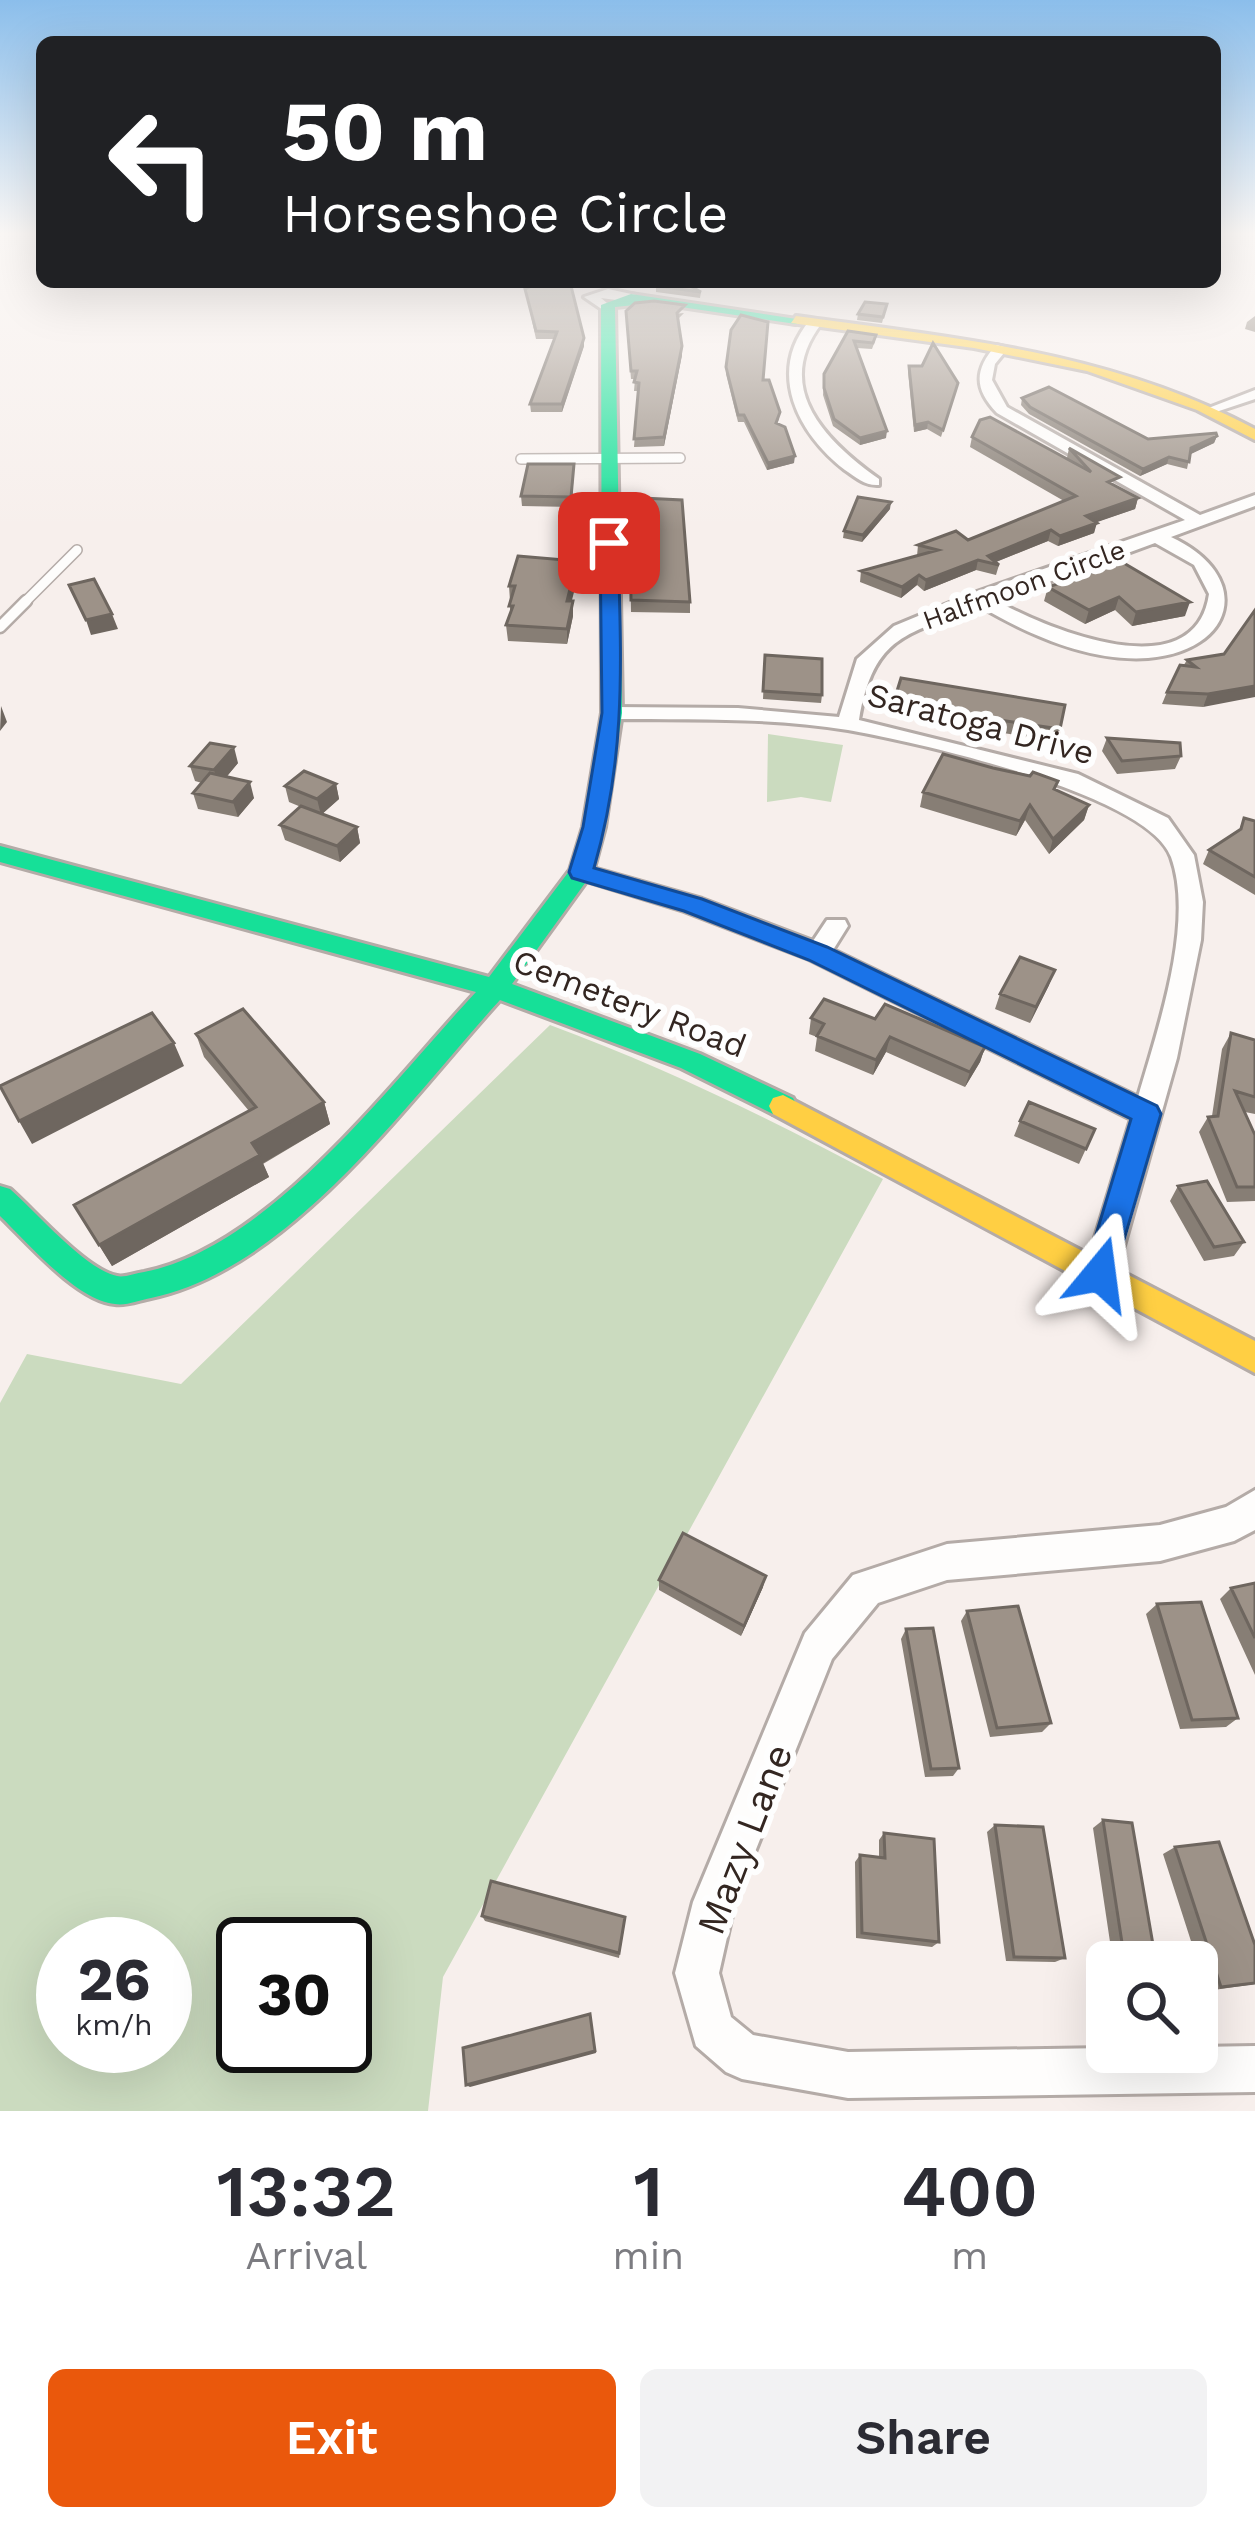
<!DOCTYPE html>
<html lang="en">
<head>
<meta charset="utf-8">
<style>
	:root { --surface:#fff; --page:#f2f2f3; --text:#2b2b33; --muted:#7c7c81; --accent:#ea580c }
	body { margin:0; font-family:"Work Sans",sans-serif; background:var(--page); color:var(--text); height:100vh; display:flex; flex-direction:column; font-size:45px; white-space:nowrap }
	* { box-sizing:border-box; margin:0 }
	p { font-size:39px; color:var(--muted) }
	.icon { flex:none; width:66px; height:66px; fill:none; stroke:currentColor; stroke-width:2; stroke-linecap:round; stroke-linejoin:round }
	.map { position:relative; height:2111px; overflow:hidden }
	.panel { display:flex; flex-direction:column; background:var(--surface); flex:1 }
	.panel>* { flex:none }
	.guide { position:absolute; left:36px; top:36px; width:1185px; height:252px; border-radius:18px; box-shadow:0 12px 48px #0002; background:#202124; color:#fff; overflow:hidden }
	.buttons { position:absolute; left:1086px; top:1941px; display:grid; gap:24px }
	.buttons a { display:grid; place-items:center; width:132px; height:132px; border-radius:18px; background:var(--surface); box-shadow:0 12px 48px #0002; font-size:60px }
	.speed { position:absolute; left:36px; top:1917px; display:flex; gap:24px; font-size:60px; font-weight:700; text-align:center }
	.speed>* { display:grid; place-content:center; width:156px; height:156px; border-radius:50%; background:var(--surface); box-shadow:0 12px 48px #0002; line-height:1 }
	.speed small { font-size:30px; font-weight:400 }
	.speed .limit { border:6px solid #111; border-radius:18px; background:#fff; color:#111 }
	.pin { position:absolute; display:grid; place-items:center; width:102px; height:102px; color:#fff; margin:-51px; border-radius:24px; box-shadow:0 6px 18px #0006 }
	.me { position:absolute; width:132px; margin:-66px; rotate:16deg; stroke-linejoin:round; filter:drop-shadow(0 0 9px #0008) }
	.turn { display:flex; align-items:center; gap:42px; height:252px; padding:0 48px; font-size:54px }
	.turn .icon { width:156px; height:156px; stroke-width:2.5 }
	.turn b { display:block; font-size:84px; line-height:102px }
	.eta { display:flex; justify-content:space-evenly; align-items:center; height:204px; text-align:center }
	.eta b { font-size:72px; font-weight:600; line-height:84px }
	.cta { display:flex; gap:24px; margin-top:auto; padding:24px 48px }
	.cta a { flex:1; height:138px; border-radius:18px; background:var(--accent); color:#fff; font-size:48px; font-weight:600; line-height:138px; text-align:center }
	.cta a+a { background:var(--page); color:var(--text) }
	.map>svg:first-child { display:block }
	.green { fill:#cbdbbf; fill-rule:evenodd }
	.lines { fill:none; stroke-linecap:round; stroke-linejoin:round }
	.lane-far1-casing { stroke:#b4aba7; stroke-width:12 }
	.lane-casing { stroke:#b4aba7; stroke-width:15 }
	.street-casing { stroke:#b4aba7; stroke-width:6 }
	.fast-casing { stroke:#b4aba7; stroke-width:6 }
	.slow-casing { stroke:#b4aba7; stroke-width:6 }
	.lane-far1 { stroke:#fefdfc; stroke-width:9 }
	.lane { stroke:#fefdfc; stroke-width:10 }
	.street { fill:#fefdfc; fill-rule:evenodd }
	.fast { fill:#16e098; fill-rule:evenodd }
	.slow { fill:#ffcf43; fill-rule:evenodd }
	.wall { fill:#877e75 }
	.shaded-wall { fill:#6e665f }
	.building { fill:#9d9288; stroke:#6e665f; stroke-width:3 }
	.route { fill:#1a73e8; stroke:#114b97; stroke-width:3 }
	.labels { text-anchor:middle; stroke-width:12; stroke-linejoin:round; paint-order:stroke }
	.far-street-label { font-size:27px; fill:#332621; stroke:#fefefe }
	.street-label { font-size:33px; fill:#332621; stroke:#fefefe }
	.near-street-label { font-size:39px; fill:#332621; stroke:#fefefe }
</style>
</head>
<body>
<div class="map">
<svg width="1255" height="2111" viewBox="0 0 1255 2111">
	<rect width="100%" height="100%" fill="#f7efec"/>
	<path class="green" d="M768 734 843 745 831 802 801 797 767 802Z
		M550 1025C666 1068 773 1120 883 1179L443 1977 428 2111H0V1403L27 1354 181 1384ZM63 1944H165V2046H63ZM243 1944H345V2046H243Z"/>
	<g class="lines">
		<g class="lane-far1-casing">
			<path id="lane-far1" d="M521 459 680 458
				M23 604 77 550"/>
		</g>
		<g class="lane-casing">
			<path id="lane" d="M0 627 26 601"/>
		</g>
		<g class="street-casing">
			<path id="street" d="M608 289 636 295 637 298 631 302 601 298 613 308 606 312 584 297Z
				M810 320 822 323C771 388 827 442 879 479V485C865 486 857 478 845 470 798 434 766 372 810 320Z
				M996 345 1008 348 995 364 992 380 1007 407 1200 515 1255 495V506L1171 537C1255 576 1235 651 1148 658 1089 662 1030 635 981 607 907 634 874 634 859 720L1078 774 1168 818 1194 855 1203 902 1201 940 1177 1058 1116 1274 1111 1284 1100 1287 1089 1284 1084 1274 1131 1119 809 959 684 911 573 877 569 872 581 864 589 867 702 899 813 941 827 920H845L848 926 833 950 1138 1097C1157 1031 1195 923 1171 857 1147 793 915 742 848 730 771 717 690 720 612 719L602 713 612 707 738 708 839 717 857 659 894 626 971 594 1185 520 997 413C974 389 974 370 996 345ZM1155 543 1194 565 1209 594C1195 691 1047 629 997 601Z
				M1255 390V399L1213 413 1206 409Z
				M1255 1490V1530L1234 1541 1160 1561 947 1580 878 1603 832 1659 735 1902 719 1973 731 2017 753 2035 848 2052 1107 2048V2052H1197V2047L1255 2046V2092L848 2098 742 2079 726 2072 696 2046 675 1973 693 1902 805 1633 853 1575 947 1544 1160 1525 1226 1507Z"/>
		</g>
		<g class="fast-casing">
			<path id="fast" d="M631 294 803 320 796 324 654 303 615 307 622 713 605 827 593 872 512 984 700 1054 793 1098 797 1106 793 1114H773L681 1068 500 1000C408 1101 290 1269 151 1298 140 1300 126 1306 115 1304 77 1301 27 1242 0 1216V1186L10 1189C35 1211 86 1270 117 1276 124 1278 136 1273 144 1272 270 1247 390 1084 476 992L0 862V846L489 977 570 870 583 827 602 713 601 305Z"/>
		</g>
		<g class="slow-casing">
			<path id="slow" d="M796 316C955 338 1112 352 1255 429V440L1197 410 1087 371 974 348 791 323Z
				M783 1095 1255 1341V1373L773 1114 769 1106 773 1098Z"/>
		</g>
		<use href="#lane-far1" class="lane-far1"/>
		<use href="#lane" class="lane"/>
		<use href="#street" class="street"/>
		<use href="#fast" class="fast"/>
		<use href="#slow" class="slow"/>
	</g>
	<path class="wall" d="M656 286 701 292 700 298 656 292Z
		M525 289 584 346 562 412H531L530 404 554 339H536Z
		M887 304 882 323 857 320 858 314Z
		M684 313 678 319 682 355 664 446 634 447 638 391H634L635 379H631L626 318Z
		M1255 316V332L1245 329 1247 322Z
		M731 330 763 380 779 419 777 424 794 463 767 470 744 422H738L726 374Z
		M848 331 875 341 872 349 857 348 886 438 860 445 833 426 823 395 824 374Z
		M909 366 958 383 941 437 927 429 914 432 908 372Z
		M1022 398 1148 439 1217 436 1214 443 1190 454 1187 469 1167 464 1140 476 1029 414 1021 405Z
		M972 437 1069 460 1067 458 1069 448 1117 487 1138 498 1135 509 1096 522 1094 533 1058 546 1048 541 996 562 999 565 996 575 976 570 924 591 917 585 901 598 860 582 861 571 917 556 918 545 968 540 1064 501 970 447Z
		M574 464 572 507 522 506 521 496Z
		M890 509 862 542 843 538 844 531Z
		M630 535 690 602V613L631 612Z
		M1122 562 1185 616 1132 626 1115 610 1085 624 1044 601 1048 587Z
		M578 576 571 601 573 616 567 644 508 641 506 625 510 616V601L509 586Z
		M1255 610 1203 707 1162 704 1167 692 1187 660 1224 654Z
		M765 655 822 695 821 703 763 699Z
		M893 704 1065 705 1056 741 890 716Z
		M1107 738 1181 756 1175 769 1117 774 1102 751Z
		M238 763 226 777 254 798 238 817 198 809 193 793 202 783 195 781 190 766Z
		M336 784 339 799 322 814 357 827 360 843 340 862 285 840 280 825 301 807 289 802 285 786Z
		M1056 790 1089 805 1084 820 1049 854 1025 820 1016 836 920 807 923 792Z
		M1244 818 1255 821V895L1203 864 1209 850 1239 830Z
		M1049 985 1030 1023 995 1009 1000 994Z
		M811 1018 875 1019 985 1047 980 1062 965 1087 886 1052 873 1075 815 1051 817 1037 809 1034Z
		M1231 1033 1255 1040V1114L1245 1112 1255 1135V1201L1227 1202 1199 1132 1208 1117 1212 1116 1222 1049Z
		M196 1034 324 1102 330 1124 263 1164 269 1177 112 1266 74 1205 249 1111 204 1057Z
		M1020 1121 1095 1129 1079 1164 1014 1136Z
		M1178 1186 1244 1242 1234 1256 1204 1261 1170 1201Z
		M659 1580 763 1587 741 1636 659 1590Z
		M1255 1583V1675L1220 1599 1231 1588Z
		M1157 1604 1238 1718 1226 1727 1180 1729 1146 1614Z
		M967 1611 1051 1723 1042 1732 990 1737 961 1621Z
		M906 1629 959 1768 953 1776 925 1777 901 1639Z
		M1103 1820 1156 1962H1113L1093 1828Z
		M995 1825 1065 1958 1055 1962 1006 1961 987 1832Z
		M884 1833 939 1942 932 1947 856 1938 855 1862 860 1855 879 1857V1840Z
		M1175 1847 1255 1945V1984L1207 1991 1163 1854Z
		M482 1916 625 1917V1922L619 1958 485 1921Z"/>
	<path class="shaded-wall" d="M584 338V346L562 412V404Z
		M682 346V355L664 446V437Z
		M928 422 927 429 914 432 915 425Z
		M887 431 886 438 860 445V438Z
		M1217 436 1214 443 1189 455 1191 448Z
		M795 456 794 463 767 470 768 463Z
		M1169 457 1167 464 1140 476 1143 469Z
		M1138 498 1135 509 1083 527 1086 516Z
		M891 502 890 509 862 542 863 535Z
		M1097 523 1094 533 1058 546 1060 536Z
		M1051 530 1048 541 993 563 988 556Z
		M978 560 976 570 924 591 926 580Z
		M577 561 578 576 568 616 567 601Z
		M919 575 917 585 901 598 902 587Z
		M1119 597 1115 610 1085 624 1089 610Z
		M573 601V616L567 644V629Z
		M1190 602 1185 616 1132 626 1136 612Z
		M112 614 118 629 91 635 86 620Z
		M1255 686V697L1203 707 1208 694Z
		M1 706 7 722 0 731Z
		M234 747 238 763 219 786 214 770Z
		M250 782 254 798 238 817 233 802Z
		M336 784 339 799 321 815 317 799Z
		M1030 805 1025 820 1016 836 1020 821Z
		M1089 805 1084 820 1049 854 1053 839Z
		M357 827 360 843 340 862 337 846Z
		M1055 970 1049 985 1030 1023 1036 1007Z
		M890 1037 886 1052 873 1075 876 1060Z
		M174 1043 184 1066 32 1144 19 1121Z
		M985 1047 980 1062 965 1087 970 1072Z
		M324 1102 330 1124 263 1163 269 1177 112 1266 99 1245 252 1143Z
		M766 1576 763 1587 741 1636 744 1626Z
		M590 2014 596 2053 470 2087 466 2085Z"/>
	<path class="building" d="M541 282H570L584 338 562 404H530L557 332 536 331 525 289Z
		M663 282H683L701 292 656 286Z
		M654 301 685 305 677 313 682 346 664 437 634 439 639 383 634 382 637 371H631L626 311 635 303Z
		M865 302 887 304 883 317 858 314Z
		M741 315 768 322 763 380H769L780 412 776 423 785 427 795 456 768 463 744 415H738L726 367 731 330Z
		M848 331 876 335 873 343 854 341 887 431 860 438 834 419 824 388V374Z
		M933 343 958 383 943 430 928 422 915 425 909 366H922Z
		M1049 387 1148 439 1216 433 1217 436 1191 448 1189 462 1169 457 1143 469 1030 407 1022 398Z
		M990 417 1091 472 1069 448 1120 477 1108 482 1138 498 1086 516 1097 523 1060 536 1051 530 988 556 999 565 978 560 926 580 919 575 902 587 861 571 938 550 918 545 956 531 968 540 1076 496 972 437 980 420Z
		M528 464H574L571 497 521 496Z
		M858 497 891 502 863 535 844 531Z
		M642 498 682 500 690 602 631 600 630 535H635Z
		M518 556 577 561 567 601H573L567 629 506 625 513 606H509L515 586H509Z
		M1122 562 1190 602 1136 612 1119 597 1089 610 1048 587Z
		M94 579 112 614 86 620 69 585Z
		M1255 610V686L1208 694 1167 692 1180 665 1196 667 1187 660 1224 654Z
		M765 655 822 659V695L763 691Z
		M901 678 1065 705 1060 729 893 704Z
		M1107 738 1180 743 1181 756 1122 761Z
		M210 743 234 747 214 770 190 766Z
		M943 754 993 768 1030 776 1033 772 1058 781 1054 789 1089 805 1053 839 1030 805 1020 821 923 792Z
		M304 771 336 784 317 799 285 786Z
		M210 773 250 782 233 802 193 793Z
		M301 806 357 827 337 846 280 825Z
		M1244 818 1255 821V877L1209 850 1241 829Z
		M1020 957 1055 970 1036 1007 1000 994Z
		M824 999 875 1019 885 1004 985 1047 970 1072 890 1037 876 1060 817 1036 824 1024 811 1018Z
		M243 1009 324 1102 252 1143 260 1155 99 1245 74 1205 256 1107 196 1034Z
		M152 1013 174 1043 19 1121 0 1086Z
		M1231 1033 1255 1040V1097L1235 1091 1255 1135V1187H1237L1208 1117 1218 1116Z
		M1029 1102 1095 1129 1086 1149 1020 1121Z
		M1207 1181 1244 1242 1214 1247 1178 1186Z
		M683 1533 766 1576 744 1626 659 1580Z
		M1255 1583V1638L1231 1588Z
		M1201 1602 1238 1718 1192 1720 1157 1604Z
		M1018 1606 1051 1723 997 1728 967 1611Z
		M933 1628 959 1768 931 1769 906 1629Z
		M1103 1820 1132 1823 1156 1962H1125Z
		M995 1825 1043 1827 1065 1958 1014 1957Z
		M884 1833 934 1839 939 1942 862 1933 860 1855 885 1858Z
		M1219 1842 1255 1945V1983L1221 1987 1175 1847Z
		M491 1881 625 1917 619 1953 482 1916Z
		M590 2014 595 2051 466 2085 463 2048Z"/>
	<linearGradient id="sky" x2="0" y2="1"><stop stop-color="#8bbeeb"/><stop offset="0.44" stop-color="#fbf8f6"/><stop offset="1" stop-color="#fbf8f6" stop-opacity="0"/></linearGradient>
	<rect width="1255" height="530" fill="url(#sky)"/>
	<path class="route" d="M609 538 618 543C621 659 627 754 594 868L702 899 827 947 1157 1106 1161 1114 1111 1284 1100 1288 1088 1284 1084 1274 1131 1119 809 960 684 911 572 878 569 872 583 827 602 713 600 543Z"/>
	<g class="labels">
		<g class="far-street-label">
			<text transform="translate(1024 585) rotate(-20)" y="9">Halfmoon Circle</text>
		</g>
		<g class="street-label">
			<text transform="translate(981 723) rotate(15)" y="12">Saratoga Drive</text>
			<text transform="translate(630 1003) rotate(21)" y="12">Cemetery Road</text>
		</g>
		<g class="near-street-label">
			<text transform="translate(744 1839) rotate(-69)" y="14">Mazy Lane</text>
		</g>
	</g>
</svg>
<div class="buttons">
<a><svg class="icon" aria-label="search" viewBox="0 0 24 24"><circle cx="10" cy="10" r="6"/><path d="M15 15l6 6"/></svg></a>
</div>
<div class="speed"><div>26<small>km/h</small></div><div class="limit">30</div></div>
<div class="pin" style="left:609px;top:543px;background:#d93025"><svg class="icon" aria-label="arrive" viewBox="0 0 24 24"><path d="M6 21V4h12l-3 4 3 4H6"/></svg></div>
<svg class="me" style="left:1100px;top:1274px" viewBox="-20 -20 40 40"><path d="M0-17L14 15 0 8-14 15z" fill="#1a73e8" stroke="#fff" stroke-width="4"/></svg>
<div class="guide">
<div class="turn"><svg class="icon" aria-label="left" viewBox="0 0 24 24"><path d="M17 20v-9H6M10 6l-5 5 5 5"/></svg><div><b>50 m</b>Horseshoe Circle</div></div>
</div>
</div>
<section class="panel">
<div class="eta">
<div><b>13:32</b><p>Arrival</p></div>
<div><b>1</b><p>min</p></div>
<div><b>400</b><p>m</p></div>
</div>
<div class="cta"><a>Exit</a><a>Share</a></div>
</section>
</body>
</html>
